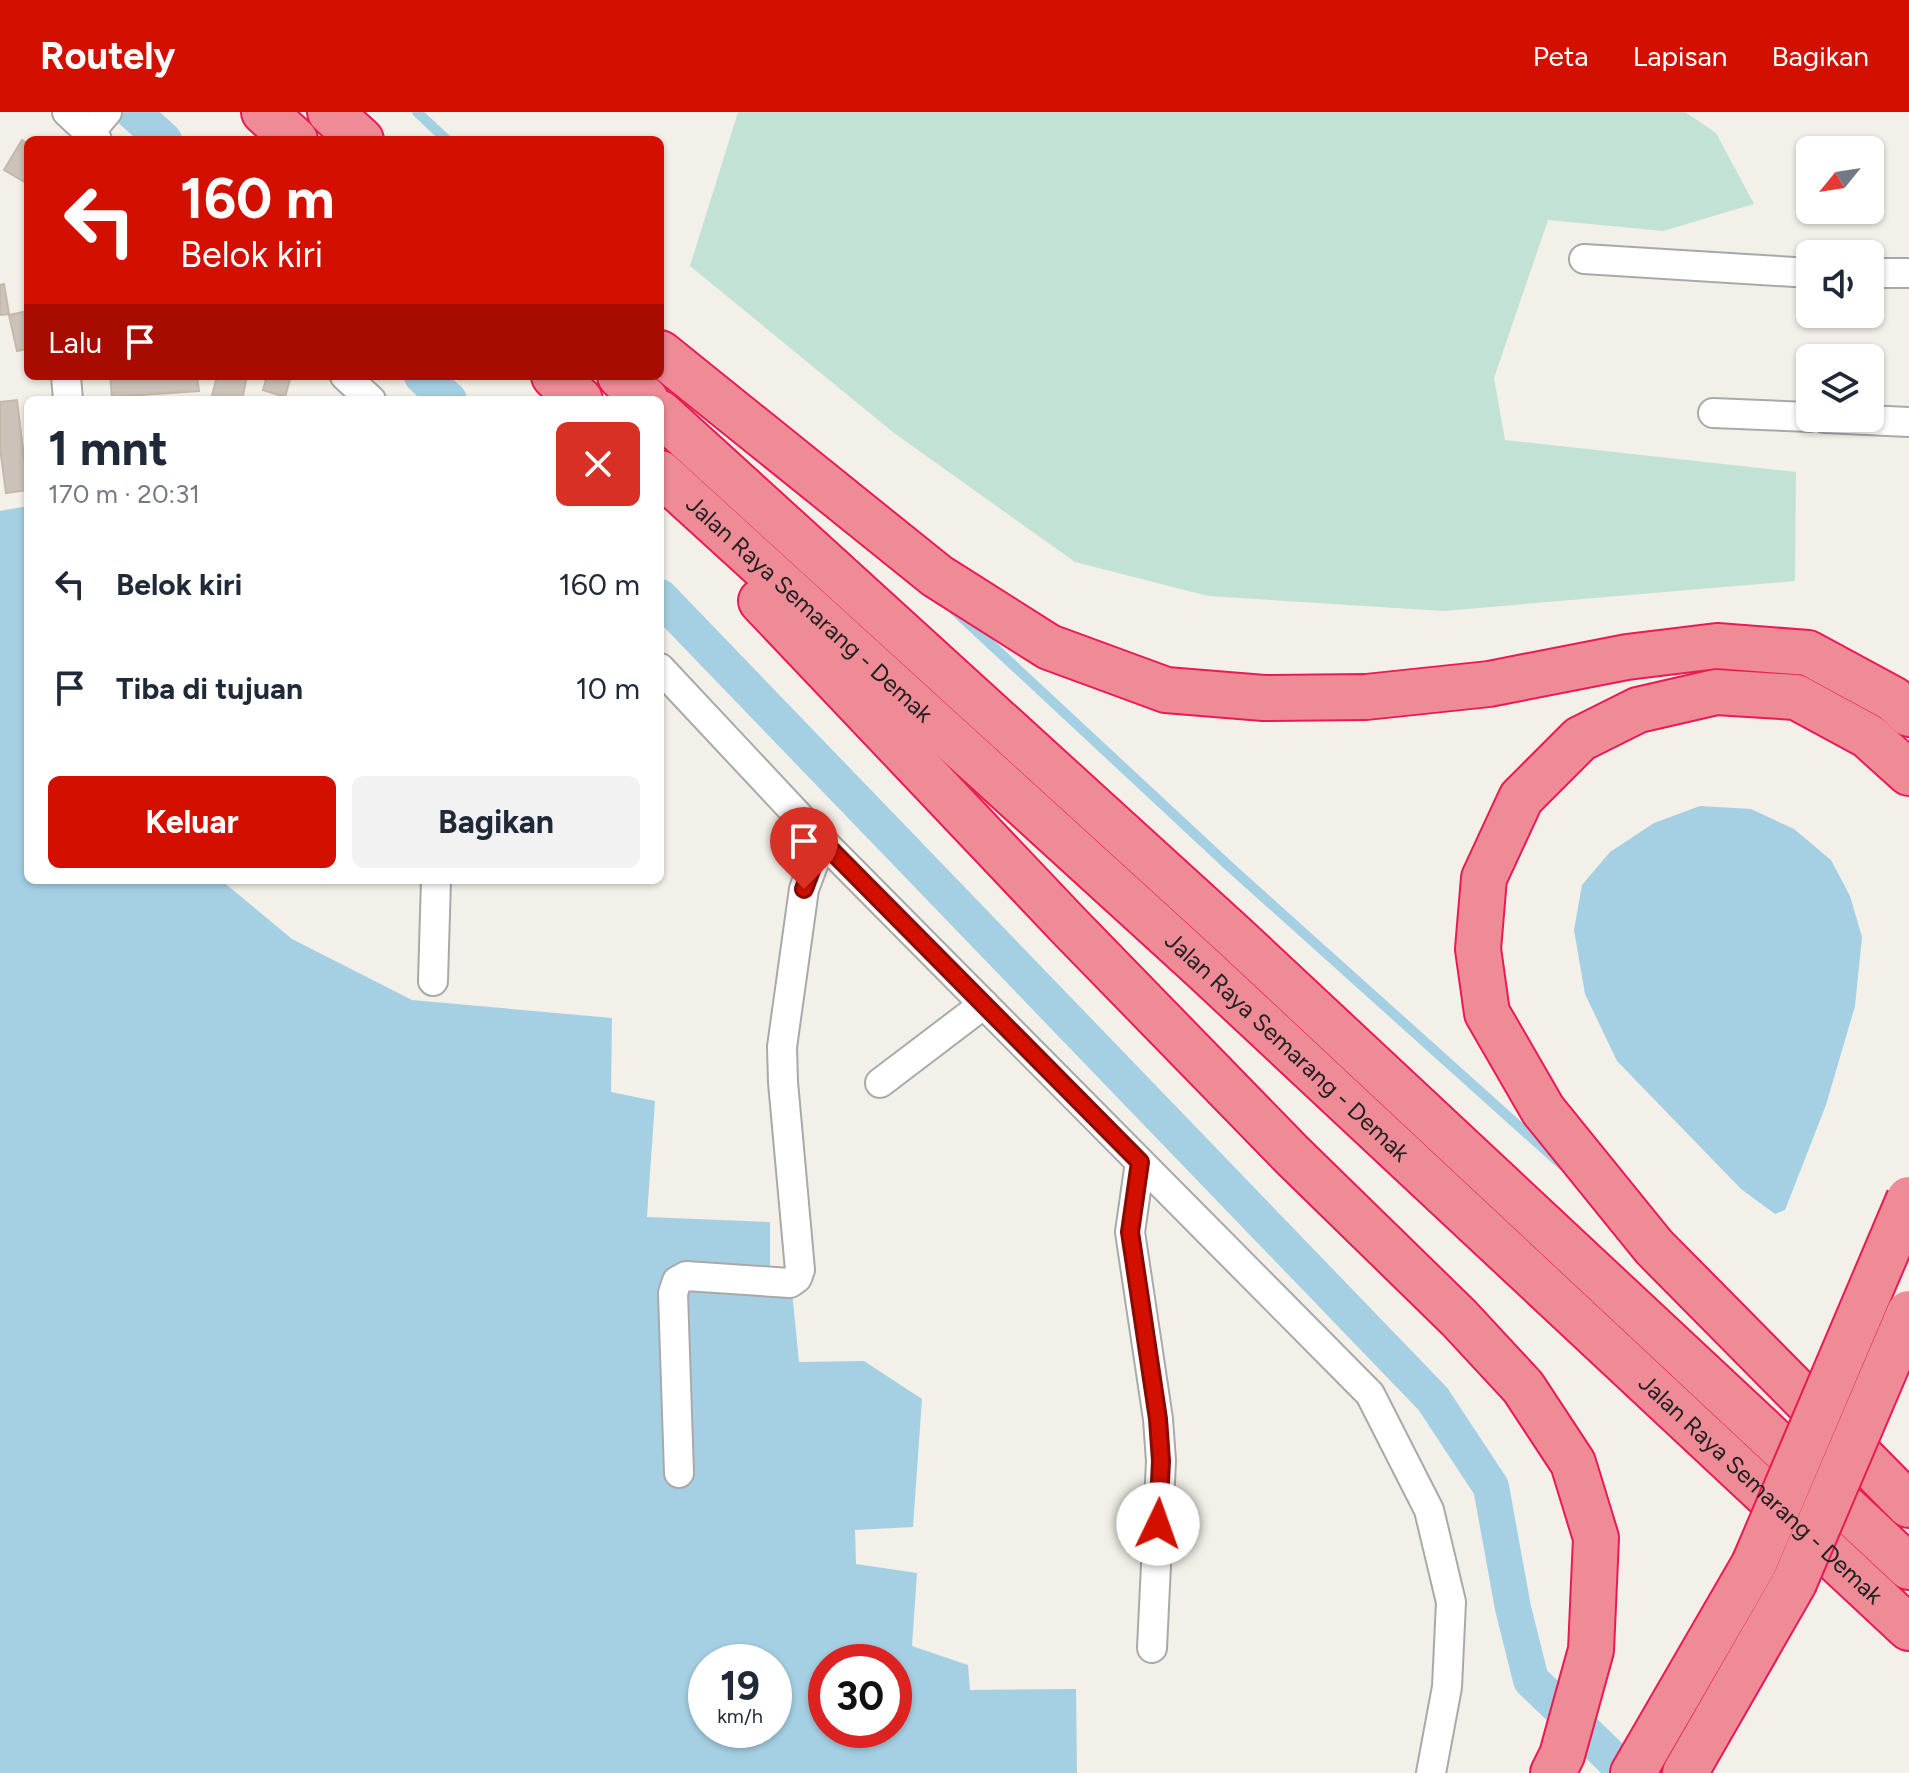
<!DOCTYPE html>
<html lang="id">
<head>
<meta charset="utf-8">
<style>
	:root { --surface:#fff; --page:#f2f2f3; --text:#1f2937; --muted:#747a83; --accent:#d31000 }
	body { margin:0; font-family:Figtree,sans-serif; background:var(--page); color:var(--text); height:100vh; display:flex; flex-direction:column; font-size:30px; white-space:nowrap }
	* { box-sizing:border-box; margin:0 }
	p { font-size:26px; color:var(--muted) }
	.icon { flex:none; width:44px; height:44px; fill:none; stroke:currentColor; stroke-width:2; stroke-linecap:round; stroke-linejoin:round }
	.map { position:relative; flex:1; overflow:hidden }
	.details { position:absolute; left:24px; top:284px; width:640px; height:488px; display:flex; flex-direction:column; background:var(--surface); border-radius:12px; box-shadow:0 2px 6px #0004 }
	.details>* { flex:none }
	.hud { position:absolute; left:24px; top:24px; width:640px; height:244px; border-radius:12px; box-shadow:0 2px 6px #0004; background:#d31000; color:#fff; overflow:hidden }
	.needle { width:52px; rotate:240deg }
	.tools { position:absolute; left:1796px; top:24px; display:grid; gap:16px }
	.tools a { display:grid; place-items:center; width:88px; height:88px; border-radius:12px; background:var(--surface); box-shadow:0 2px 6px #0004; font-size:40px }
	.speed { position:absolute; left:688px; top:1532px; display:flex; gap:16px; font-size:40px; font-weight:700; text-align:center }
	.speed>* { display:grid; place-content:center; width:104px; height:104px; border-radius:50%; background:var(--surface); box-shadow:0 2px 6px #0004; line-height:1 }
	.speed small { font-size:20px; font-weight:400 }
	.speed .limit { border:12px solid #d22; background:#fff; color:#111 }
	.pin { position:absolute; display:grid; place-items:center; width:68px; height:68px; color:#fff; margin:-82px -34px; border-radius:50% 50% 50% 0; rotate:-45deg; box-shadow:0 0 8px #0007 }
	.pin .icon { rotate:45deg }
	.me { position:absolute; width:88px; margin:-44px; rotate:3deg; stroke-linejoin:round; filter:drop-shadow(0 0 6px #0008) }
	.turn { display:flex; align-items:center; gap:28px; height:168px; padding:0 24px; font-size:36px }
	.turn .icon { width:104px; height:104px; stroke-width:2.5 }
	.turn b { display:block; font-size:56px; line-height:68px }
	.then { display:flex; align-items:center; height:76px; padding:0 24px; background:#0003; gap:16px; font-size:30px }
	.round { display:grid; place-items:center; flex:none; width:84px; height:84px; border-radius:12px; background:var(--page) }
	.overview { display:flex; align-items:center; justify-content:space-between; height:136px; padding:0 24px }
	h1 { font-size:48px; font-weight:700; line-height:60px }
	.cta { display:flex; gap:16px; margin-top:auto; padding:16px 24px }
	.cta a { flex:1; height:92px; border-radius:12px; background:var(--accent); color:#fff; font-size:32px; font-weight:700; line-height:92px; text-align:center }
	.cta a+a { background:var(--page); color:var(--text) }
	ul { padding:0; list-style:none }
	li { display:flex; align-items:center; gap:24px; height:104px; padding:0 24px }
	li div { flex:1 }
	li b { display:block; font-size:30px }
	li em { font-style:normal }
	header { display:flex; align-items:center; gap:48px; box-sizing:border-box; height:112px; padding:0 40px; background:var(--accent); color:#fff }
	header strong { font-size:38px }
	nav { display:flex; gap:44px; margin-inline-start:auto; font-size:28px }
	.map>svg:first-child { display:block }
	.wetland { fill:#c3e2d6 }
	.water { fill:#a5d0e3; fill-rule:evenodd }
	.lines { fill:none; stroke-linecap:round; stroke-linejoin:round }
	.stream { stroke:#a5d0e3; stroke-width:10 }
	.canal { stroke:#a5d0e3; stroke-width:36 }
	.building { fill:#cbc3ba; stroke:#c6b8a9; stroke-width:2 }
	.street-casing { stroke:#a9a9a9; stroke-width:32 }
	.highway-casing { stroke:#ea1b53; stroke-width:48 }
	.street { stroke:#fff; stroke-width:28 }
	.highway { stroke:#ef8b96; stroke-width:44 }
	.highway-bridge-casing { stroke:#ea1b53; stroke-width:48; stroke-linecap:butt }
	.highway-bridge { stroke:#ef8b96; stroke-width:44 }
	.route-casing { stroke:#890a00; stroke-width:20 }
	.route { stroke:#d31000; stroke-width:14 }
	.labels { text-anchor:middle; stroke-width:8; stroke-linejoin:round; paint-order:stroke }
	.street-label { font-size:24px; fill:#222; stroke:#fff }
</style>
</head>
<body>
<header>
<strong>Routely</strong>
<nav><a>Peta</a><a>Lapisan</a><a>Bagikan</a></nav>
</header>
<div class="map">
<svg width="1909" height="1661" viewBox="0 0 1909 1661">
	<rect width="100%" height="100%" fill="#f2f0e8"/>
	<path class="wetland" d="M738 0H1685L1716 21 1754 92 1663 119 1548 108 1494 266 1505 328 1796 360 1795 469 1443 499 1208 484 1075 450 894 321 690 154Z"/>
	<path class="water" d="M28 394V768H221L292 827 412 888 612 906 611 980 655 989 647 1105 770 1110V1177L792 1179 799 1250 864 1249 922 1287 913 1415 855 1418 856 1452 917 1461 912 1534 968 1553 970 1578 1076 1577 1077 1661H0V399ZM706 1550H774V1618H706ZM826 1550H894V1618H826Z
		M1700 694 1751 697 1794 717 1831 748 1850 784 1862 825 1855 894 1826 993 1785 1098 1775 1102 1741 1077 1617 949 1585 882 1574 818 1582 773 1610 740 1654 711Z"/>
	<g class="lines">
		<path class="stream" d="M417 0 447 28
			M954 498 1230 755 1562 1053"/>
		<path class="canal" d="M133 0 164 28
			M422 264 449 288
			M660 485 1433 1287 1491 1375 1513 1496 1531 1568 1627 1661"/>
	</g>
	<path class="building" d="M22 28 28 32V72L4 58Z
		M4 172 9 202 0 203V173Z
		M28 199V237L17 239 9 203Z
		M110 264H197L199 279 112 285Z
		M217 264H247L242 288H211Z
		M267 264H291L285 285 263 278Z
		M17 288 28 378 6 381 0 336V290Z"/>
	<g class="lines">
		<g class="street-casing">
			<path id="street" d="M67 0 97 28
				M90 20 107 0
				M1584 147 1810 161
				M1870 161H1909
				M66 264 68 288
				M345 264 371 288
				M1713 301 1810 305
				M1824 306 1909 310
				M660 556 822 729 1370 1282 1429 1398 1451 1490 1447 1575 1431 1661
				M433 869 436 768
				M880 971 984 892
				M1140 1050 1130 1120 1158 1307 1161 1349 1152 1536
				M679 1361 673 1181 677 1169 686 1164 790 1171 797 1166 800 1158 783 970 782 935 804 777 822 729"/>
		</g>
		<g class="highway-casing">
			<g id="highway">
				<path d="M264 0 295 28"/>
				<path d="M330 0 361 28"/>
				<path d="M660 241 937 464 1049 535 1166 578 1264 586 1366 585 1489 572 1627 545 1717 534 1808 541 1893 587 1909 602"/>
				<path d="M554 264 580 288"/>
				<path d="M620 264 646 288"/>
				<path d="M660 301 1233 823 1909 1455"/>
				<path id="s1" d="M660 361 1203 856 1909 1516"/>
				<path d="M761 489 1070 815 1292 1043 1459 1206 1523 1275 1573 1351 1596 1426 1591 1538 1562 1643 1553 1661"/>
				<path d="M1909 661 1868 624 1796 585 1716 580 1638 598 1580 627 1521 686 1484 766 1478 837 1487 901 1543 998 1654 1135 1909 1393"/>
				<path d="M1633 1661 1754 1452"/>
				<path d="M1685 1661 1794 1471"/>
			</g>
		</g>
		<use href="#street" class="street"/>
		<use href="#highway" class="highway"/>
		<g class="highway-bridge-casing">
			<path id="highway-bridge" d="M1754 1452 1909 1087
				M1794 1471 1909 1201"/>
		</g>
		<use href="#highway-bridge" class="highway-bridge"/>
	</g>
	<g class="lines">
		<g class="route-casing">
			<path id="route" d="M804 777 822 729 1140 1050 1130 1120 1158 1307 1161 1349 1158 1412"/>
		</g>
		<use href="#route" class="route"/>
	</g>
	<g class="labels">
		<g class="street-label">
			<text dy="8" stroke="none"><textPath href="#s1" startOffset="202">Jalan Raya Semarang - Demak</textPath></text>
			<text dy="8" stroke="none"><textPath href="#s1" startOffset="850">Jalan Raya Semarang - Demak</textPath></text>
			<text dy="8" stroke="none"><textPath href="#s1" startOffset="1498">Jalan Raya Semarang - Demak</textPath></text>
		</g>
	</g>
</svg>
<div class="tools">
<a><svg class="needle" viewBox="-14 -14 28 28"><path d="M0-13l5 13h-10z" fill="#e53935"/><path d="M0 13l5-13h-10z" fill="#747a83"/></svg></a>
<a><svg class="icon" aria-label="sound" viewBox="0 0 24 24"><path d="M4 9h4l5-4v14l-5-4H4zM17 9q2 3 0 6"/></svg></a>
<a><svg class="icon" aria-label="layers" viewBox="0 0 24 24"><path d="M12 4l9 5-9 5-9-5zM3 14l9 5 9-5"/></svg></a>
</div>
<div class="speed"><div>19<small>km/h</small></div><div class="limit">30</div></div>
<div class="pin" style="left:804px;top:777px;background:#d93025"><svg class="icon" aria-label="arrive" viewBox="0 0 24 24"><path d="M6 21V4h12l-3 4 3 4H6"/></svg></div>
<svg class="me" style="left:1158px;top:1412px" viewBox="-20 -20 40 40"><circle r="19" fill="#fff"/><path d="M0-13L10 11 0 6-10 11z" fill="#d31000"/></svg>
<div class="hud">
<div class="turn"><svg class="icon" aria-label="left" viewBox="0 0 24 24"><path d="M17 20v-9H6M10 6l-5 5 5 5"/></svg><div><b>160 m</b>Belok kiri</div></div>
<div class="then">Lalu<svg class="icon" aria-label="arrive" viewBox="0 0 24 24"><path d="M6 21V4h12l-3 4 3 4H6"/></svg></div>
</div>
<section class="details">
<div class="overview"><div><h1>1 mnt</h1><p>170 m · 20:31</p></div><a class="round" style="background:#d93025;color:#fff"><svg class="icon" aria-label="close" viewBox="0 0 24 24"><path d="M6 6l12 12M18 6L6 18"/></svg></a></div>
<ul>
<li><svg class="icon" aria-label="left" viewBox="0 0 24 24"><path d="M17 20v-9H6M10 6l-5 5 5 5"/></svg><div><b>Belok kiri</b></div><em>160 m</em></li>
<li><svg class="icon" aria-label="arrive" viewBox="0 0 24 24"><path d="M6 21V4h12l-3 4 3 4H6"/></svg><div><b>Tiba di tujuan</b></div><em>10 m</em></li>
</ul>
<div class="cta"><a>Keluar</a><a>Bagikan</a></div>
</section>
</div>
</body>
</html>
